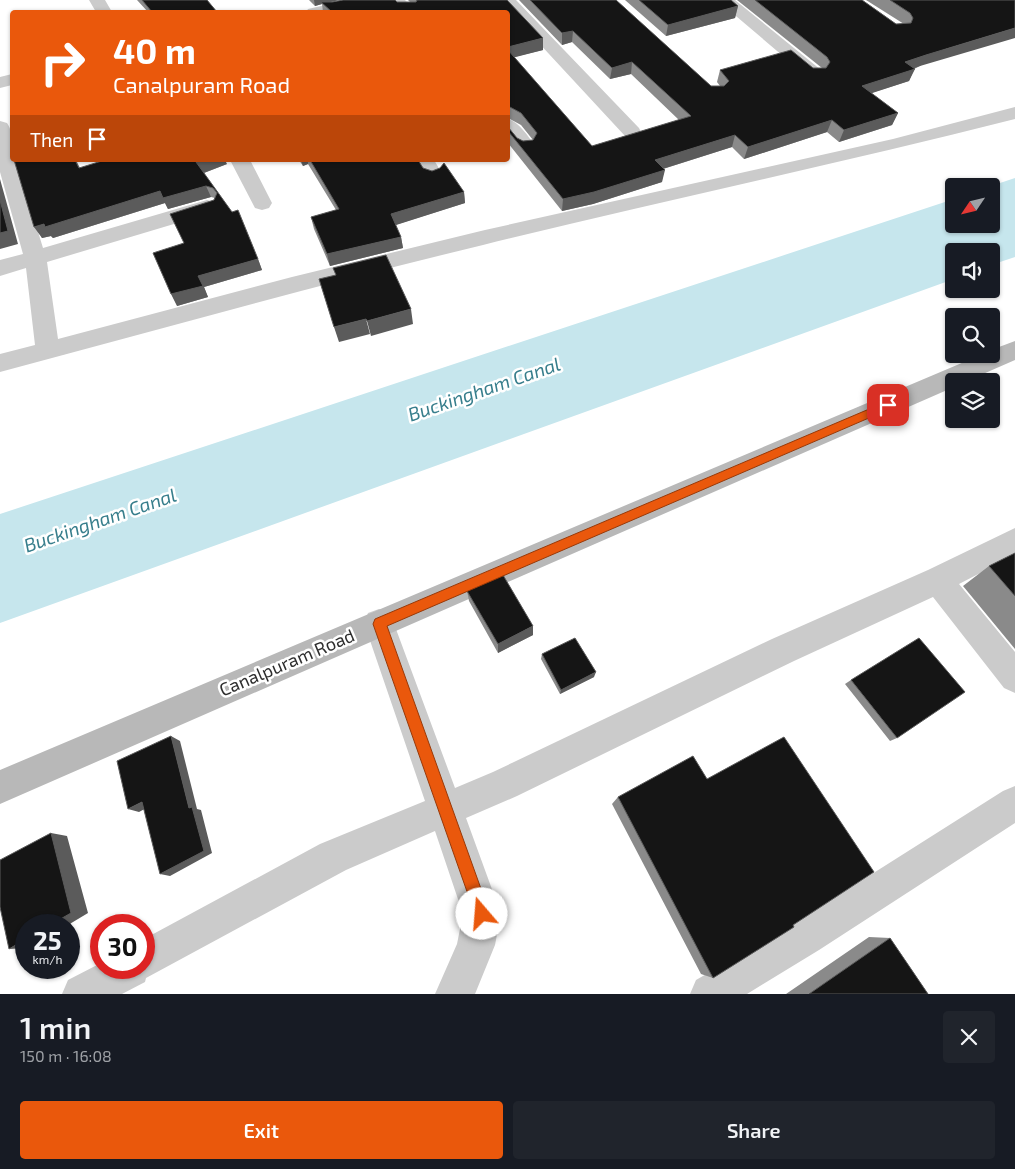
<!DOCTYPE html>
<html lang="en">
<head>
<meta charset="utf-8">
<style>
	:root { --surface:#171b24; --page:#20242c; --text:#f1f3f6; --muted:#9ea1a6; --accent:#ea580c }
	body { margin:0; font-family:"Exo 2",sans-serif; background:var(--page); color:var(--text); height:100vh; display:flex; flex-direction:column; font-size:19px; white-space:nowrap }
	* { box-sizing:border-box; margin:0 }
	p { font-size:16px; color:var(--muted) }
	.icon { flex:none; width:28px; height:28px; fill:none; stroke:currentColor; stroke-width:2; stroke-linecap:round; stroke-linejoin:round }
	.map { position:relative; height:994px; overflow:hidden }
	.side { display:flex; flex-direction:column; background:var(--surface); flex:1 }
	.side>* { flex:none }
	.guide { position:absolute; left:10px; top:10px; width:500px; height:152px; border-radius:5px; box-shadow:0 1px 4px #0004; background:#ea580c; color:#fff; overflow:hidden }
	.needle { width:32px; rotate:235deg }
	.tools { position:absolute; left:945px; top:178px; display:grid; gap:10px }
	.tools a { display:grid; place-items:center; width:55px; height:55px; border-radius:5px; background:var(--surface); box-shadow:0 1px 4px #0004; font-size:25px }
	.speed { position:absolute; left:15px; top:914px; display:flex; gap:10px; font-size:25px; font-weight:700; text-align:center }
	.speed>* { display:grid; place-content:center; width:65px; height:65px; border-radius:50%; background:var(--surface); box-shadow:0 1px 4px #0004; line-height:1 }
	.speed small { font-size:12px; font-weight:400 }
	.speed .limit { border:8px solid #d22; background:#fff; color:#111 }
	.pin { position:absolute; display:grid; place-items:center; width:42px; height:42px; color:#fff; margin:-21px; border-radius:10px; box-shadow:0 2px 8px #0006 }
	.me { position:absolute; width:55px; margin:-28px; rotate:342deg; stroke-linejoin:round; filter:drop-shadow(0 0 4px #0008) }
	.turn { display:flex; align-items:center; gap:18px; height:105px; padding:0 20px; font-size:22px }
	.turn .icon { width:65px; height:65px; stroke-width:2.5 }
	.turn b { display:block; font-size:35px; line-height:42px }
	.then { display:flex; align-items:center; height:48px; padding:0 20px; background:#0003; gap:10px; font-size:19px }
	.round { display:grid; place-items:center; flex:none; width:52px; height:52px; border-radius:5px; background:var(--page) }
	.summary { display:flex; align-items:center; justify-content:space-between; height:85px; padding:0 20px }
	h1 { font-size:30px; font-weight:600; line-height:38px }
	.cta { display:flex; gap:10px; margin-top:auto; padding:10px 20px }
	.cta a { flex:1; height:58px; border-radius:5px; background:var(--accent); color:#fff; font-size:20px; font-weight:600; line-height:58px; text-align:center }
	.cta a+a { background:var(--page); color:var(--text) }
	.map>svg:first-child { display:block }
	.water { fill:#c6e6ed }
	.lines { fill:none; stroke-linecap:round; stroke-linejoin:round }
	.street { fill:#cbcbcb; fill-rule:evenodd }
	.secondary { fill:#b8b8b8; fill-rule:evenodd }
	.wall { fill:#8a8a8a }
	.shaded-wall { fill:#5b5b5b }
	.building { fill:#151515; stroke:#5b5b5b }
	.route { fill:#ea580c; stroke:#983908 }
	.labels { text-anchor:middle; stroke-width:5; stroke-linejoin:round; paint-order:stroke }
	.street-label { font-size:18px; fill:#2e2e2e; stroke:#fff }
	.water-label { font-size:19px; font-style:italic; fill:#377e8c; stroke:#fff }
</style>
</head>
<body>
<div class="map">
<svg width="1015" height="994" viewBox="0 0 1015 994">
	<rect width="100%" height="100%" fill="#fff"/>
	<path class="water" d="M1015 178V257L991 265V251H954V279L0 623V514L954 199V224H991V186Z"/>
	<g class="lines">
		<path class="street" d="M89 0H105L112 12H96Z
			M347 0H377L375 3 334 12H306L308 9Z
			M388 0H405L417 12H400Z
			M499 0H516L639 128 641 132 639 136 632 138 625 136Z
			M717 0H735L821 70 824 74 821 78 815 79 809 78Z
			M12 74V85L0 88V77Z
			M1015 107V119C838 164 660 201 483 245 321 284 161 329 0 372V354L35 345 26 268 0 276V260L23 254 0 172V121L7 123C14 133 12 148 12 160H16L43 248 207 200 214 202 217 207 214 212 47 262 58 339 292 277 485 230 893 139Z
			M508 119C519 122 528 136 535 146L532 150C519 153 515 146 508 137Z
			M230 160H250L272 203 269 208 262 210 255 208Z
			M414 160H434L443 175 440 179 433 181 426 179Z
			M1015 528V555L959 584 1015 652V693L1004 688 933 597 794 661 517 796 466 818 501 914 495 945 475 994H435L457 944 463 914 435 831 346 870 146 978 145 982 122 994H62L68 980 101 963V968H144V939L320 844 425 801 364 623 368 613 379 609 390 613 455 788 493 772 772 639 928 570Z
			M1015 786V823L819 950 747 994H690L696 980 793 924 1003 791Z"/>
		<path class="secondary" d="M1015 341V360L967 381H954V387L0 804V770L983 354H991V350Z"/>
	</g>
	<path class="wall" d="M137 0H207L217 12H148Z
		M309 0H339L329 2H410L408 0H507L543 50 514 57 592 146 679 120 631 74 610 79 572 42 562 45 519 0H616L711 86H720L717 82 720 70 822 68 737 0H862L896 24H904L866 0H1015L920 66 914 69 909 81 871 93 898 113 892 125 839 142 827 132 744 159 732 147 663 169 662 182 593 204 562 211 508 143V127L517 138 523 141 533 140 521 125 508 118V12H323L322 4 315 6Z
		M625 0H731L738 6 735 18 666 36Z
		M14 160H76L80 168 227 164 204 173 258 259 262 270 204 287 208 297 177 306 184 243 215 198 211 197 168 209 165 203 53 238 51 236 42 238Z
		M299 160H418L423 168 464 192 465 203 395 225 401 237 403 248 330 266 314 229 311 217 336 210 308 164 303 166Z
		M1015 553V649L963 586 989 566Z
		M467 591 533 635 498 653 469 601Z
		M542 654 594 677 560 694 541 659Z
		M851 680 897 738 890 741 845 684Z
		M618 797 793 925 713 978 701 974 612 804Z
		M869 937 890 938 928 994H786Z"/>
	<path class="shaded-wall" d="M314 0H339L323 4 321 2 322 4 315 6Z
		M738 6 735 18 666 36 668 25Z
		M1015 28V38L920 66 899 74 905 62 926 55Z
		M573 31 572 42 562 45V33Z
		M543 38V50L508 59V47Z
		M632 62 631 74 610 79 612 68Z
		M915 69 909 81 857 98 862 86Z
		M898 113 892 125 839 142 844 130Z
		M832 120 827 132 744 159 748 147Z
		M735 135 732 147 653 172 655 160Z
		M202 160H225L227 164 201 174 196 162Z
		M301 160H308V164L303 166Z
		M665 170 662 182 593 204 562 211 563 199Z
		M0 179 18 244 0 249Z
		M206 186 211 197 168 209 165 203 53 238 51 236 42 238 34 227 160 191Z
		M464 192 465 203 393 226 391 214Z
		M401 237 403 248 330 266 327 254Z
		M258 259 262 270 204 287 208 297 177 306 171 294 198 276Z
		M411 309 413 324 371 336 367 321Z
		M366 319 370 334 339 342 334 327Z
		M533 626V635L498 653V644Z
		M596 672 594 677 560 694 561 690Z
		M171 736 180 741 197 809 201 810 212 853 170 876 160 874 189 808Z
		M142 802 152 805 139 812 128 809Z
		M51 833 67 836 88 913 68 925H50Z
		M26 939V948L9 949Z"/>
	<path class="building" d="M142 0H207L217 12H152Z
		M343 0H395L397 2H416L417 0H507L543 38 508 47V12H332L321 2H332Z
		M530 0H616L711 86H724L729 81 720 70 791 50 813 68H826L830 62 827 57 755 0H862L896 24 911 23 913 18 910 13 890 0H1015V28L926 55 905 62 915 69 862 86 898 113 844 130 832 120 748 147 735 135 655 160 665 170 594 192 563 199 508 131V127L517 138 523 141 533 140 537 133 521 113 508 106V50L592 146 691 116 632 62 612 68 573 31 562 33Z
		M639 0H731L738 6 668 25Z
		M14 160H75L79 168 105 160H202L196 162 232 212 238 210 258 259 198 276 203 286 171 294 153 253 184 243 170 214 214 200 217 193 213 188 206 186 163 198 160 191 45 227 44 224 34 227Z
		M310 160H418L423 168 432 171 440 168 444 163 464 192 391 214 401 237 327 254 311 217 339 209Z
		M0 200 8 231 0 233Z
		M386 255 411 309 367 321 366 319 334 327 319 279 336 275 333 268Z
		M1015 553V596L989 566Z
		M503 575 533 626 498 644 467 591Z
		M575 638 596 672 561 690 542 654Z
		M919 638 965 692 897 738 851 680Z
		M171 736 189 808 192 807 204 851 160 874 142 802 128 809 117 761Z
		M784 737 874 872 793 925 794 927 713 978 618 797 693 756 707 779Z
		M51 833 71 913 50 925H26V939L9 949 0 907V860Z
		M890 938 928 994H809Z"/>
	<path class="route" d="M888 401 893 405 892 408 387 626 490 914 488 920 482 922 477 920 373 624 375 619Z"/>
	<g class="labels">
		<g class="street-label">
			<text transform="translate(287 663) rotate(-23)" y="6">Canalpuram Road</text>
		</g>
		<g class="water-label">
			<text transform="translate(484 389) rotate(-19)" y="7">Buckingham Canal</text>
			<text transform="translate(100 520) rotate(-19)" y="7">Buckingham Canal</text>
		</g>
	</g>
</svg>
<div class="tools">
<a><svg class="needle" viewBox="-14 -14 28 28"><path d="M0-13l5 13h-10z" fill="#e53935"/><path d="M0 13l5-13h-10z" fill="#9ea1a6"/></svg></a>
<a><svg class="icon" aria-label="sound" viewBox="0 0 24 24"><path d="M4 9h4l5-4v14l-5-4H4zM17 9q2 3 0 6"/></svg></a>
<a><svg class="icon" aria-label="search" viewBox="0 0 24 24"><circle cx="10" cy="10" r="6"/><path d="M15 15l6 6"/></svg></a>
<a><svg class="icon" aria-label="layers" viewBox="0 0 24 24"><path d="M12 4l9 5-9 5-9-5zM3 14l9 5 9-5"/></svg></a>
</div>
<div class="speed"><div>25<small>km/h</small></div><div class="limit">30</div></div>
<div class="pin" style="left:888px;top:405px;background:#d93025"><svg class="icon" aria-label="arrive" viewBox="0 0 24 24"><path d="M6 21V4h12l-3 4 3 4H6"/></svg></div>
<svg class="me" style="left:482px;top:914px" viewBox="-20 -20 40 40"><circle r="19" fill="#fff"/><path d="M0-13L10 11 0 6-10 11z" fill="#ea580c"/></svg>
<div class="guide">
<div class="turn"><svg class="icon" aria-label="right" viewBox="0 0 24 24"><path d="M7 20v-9h11M14 6l5 5-5 5"/></svg><div><b>40 m</b>Canalpuram Road</div></div>
<div class="then">Then<svg class="icon" aria-label="arrive" viewBox="0 0 24 24"><path d="M6 21V4h12l-3 4 3 4H6"/></svg></div>
</div>
</div>
<section class="side">
<div class="summary"><div><h1>1 min</h1><p>150 m · 16:08</p></div><a class="round"><svg class="icon" aria-label="close" viewBox="0 0 24 24"><path d="M6 6l12 12M18 6L6 18"/></svg></a></div>
<div class="cta"><a>Exit</a><a>Share</a></div>
</section>
</body>
</html>
